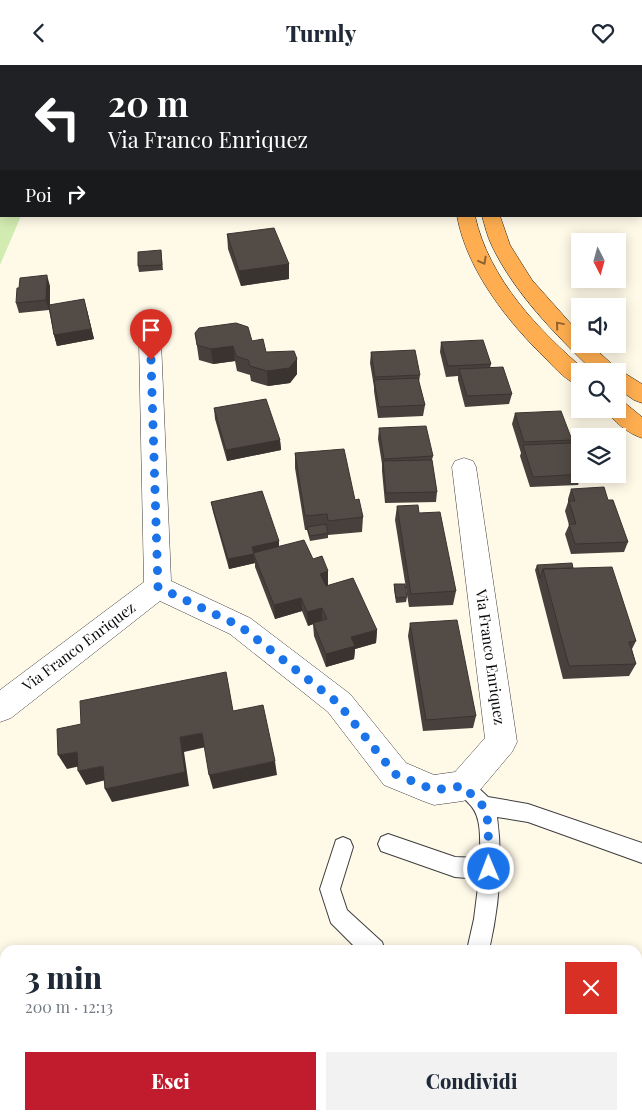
<!DOCTYPE html>
<html lang="it">
<head>
<meta charset="utf-8">
<style>
	:root { --surface:#fff; --page:#f2f2f3; --text:#1f2937; --muted:#747a83; --accent:#c11c2d }
	body { margin:0; font-family:"Playfair Display",serif; background:var(--page); color:var(--text); height:100vh; display:flex; flex-direction:column; font-size:19px; white-space:nowrap }
	* { box-sizing:border-box; margin:0 }
	p { font-size:16px; color:var(--muted) }
	.icon { flex:none; width:28px; height:28px; fill:none; stroke:currentColor; stroke-width:2; stroke-linecap:round; stroke-linejoin:round }
	.map { position:relative; flex:1; overflow:hidden }
	.details { position:absolute; left:0px; top:880px; width:642px; height:175px; display:flex; flex-direction:column; background:var(--surface); border-radius:15px 15px 0 0; box-shadow:0 2px 12px #0003 }
	.details>* { flex:none }
	.hud { position:absolute; left:0px; top:0px; width:642px; height:152px; box-shadow:0 2px 12px #0003; background:#202124; color:#fff; overflow:hidden }
	.needle { width:32px; rotate:174deg }
	.controls { position:absolute; left:571px; top:168px; display:grid; gap:10px }
	.controls a { display:grid; place-items:center; width:55px; height:55px; border-radius:0px; background:var(--surface); box-shadow:0 2px 12px #0003; font-size:25px }
	.pin { position:absolute; display:grid; place-items:center; width:42px; height:42px; color:#fff; margin:-51px -21px; border-radius:50% 50% 50% 0; rotate:-45deg; box-shadow:0 0 5px #0007 }
	.pin .icon { rotate:45deg }
	.me { position:absolute; width:55px; margin:-28px; rotate:359deg; stroke-linejoin:round; filter:drop-shadow(0 0 4px #0008) }
	.turn { display:flex; align-items:center; gap:18px; height:105px; padding:0 25px; font-size:22px }
	.turn .icon { width:65px; height:65px; stroke-width:2.5 }
	.turn b { display:block; font-size:35px; line-height:42px }
	.then { display:flex; align-items:center; height:48px; padding:0 25px; background:#0003; gap:10px; font-size:19px }
	.round { display:grid; place-items:center; flex:none; width:52px; height:52px; border-radius:0px; background:var(--page) }
	.summary { display:flex; align-items:center; justify-content:space-between; height:85px; padding:0 25px }
	h1 { font-size:30px; font-weight:800; line-height:38px }
	.button { display:flex; gap:10px; margin-top:auto; padding:10px 25px }
	.button a { flex:1; height:58px; border-radius:0px; background:var(--accent); color:#fff; font-size:20px; font-weight:800; line-height:58px; text-align:center }
	.button a+a { background:var(--page); color:var(--text) }
	header { display:flex; justify-content:space-between; align-items:center; height:65px; padding:0 25px; background:var(--surface); font-size:22px; font-weight:800 }
	.map>svg:first-child { display:block }
	.green { fill:#d2ebb0 }
	.lines { fill:none; stroke-linecap:round; stroke-linejoin:round }
	.service-casing { stroke:#3d3d3d; stroke-width:2 }
	.minor-casing { stroke:#3d3d3d; stroke-width:1 }
	.trunk-casing { stroke:#1b1b1b; stroke-width:1 }
	.service { fill:#fff; fill-rule:evenodd }
	.minor { fill:#fff; fill-rule:evenodd }
	.trunk { fill:#feae50; fill-rule:evenodd }
	.wall { fill:#47403c }
	.shaded-wall { fill:#3a3431 }
	.building { fill:#534b46; stroke:#3a3431 }
	.oneway { stroke:#906430 }
	.route { stroke:#1a73e8; stroke-width:9; stroke-dasharray:0 16.2 }
	.labels { text-anchor:middle; stroke-width:5; stroke-linejoin:round; paint-order:stroke }
	.street-label { font-size:15px; fill:#0a0a0a; stroke:#fff }
</style>
</head>
<body>
<header><svg class="icon" aria-label="back" viewBox="0 0 24 24"><path d="M15 5l-7 7 7 7"/></svg>Turnly<svg class="icon" aria-label="heart" viewBox="0 0 24 24"><path d="M12 20l-8-8c-3-5 5-10 8-4 3-6 11-1 8 4z"/></svg></header>
<div class="map">
<svg width="642" height="1055" viewBox="0 0 642 1055">
	<rect width="100%" height="100%" fill="#fff9e8"/>
	<path class="green" d="M0 0H491L1 1V151H21L0 200Z"/>
	<g class="lines">
		<g class="service-casing">
			<path id="service" d="M463 712 470 715 488 732 528 739 642 778V798L528 757 497 752C503 796 499 842 489 885H467L474 854 479 814 455 812 381 786 378 779 381 772 388 769 455 792 480 793C480 778 482 754 472 742 466 734 458 730 453 721L456 715Z
				M343 772 350 775 353 782 340 824 347 845 382 877 385 885H358L331 858 320 824 336 775Z"/>
		</g>
		<g class="minor-casing">
			<path id="minor" d="M150 269 158 271 161 276 171 516 250 553 350 629 406 698 434 710 455 707 485 673 452 402 455 396 464 393 473 396 476 402 517 677 512 687 474 732 463 736 434 740 423 736 384 720 328 647 230 569 160 536 11 653 0 657V625L144 517 139 276 142 271Z"/>
		</g>
		<g class="trunk-casing">
			<path id="trunk" d="M457 151H475C489 214 539 266 586 306H580V320C567 317 557 305 547 295 508 257 467 206 457 151Z
				M482 151H500L510 180 532 215 580 269V279H590L614 301 617 306H593C555 269 515 229 492 181 487 171 485 161 482 151Z
				M618 307 626 309 642 319V338L634 335 618 324Z
				M618 336 625 338 642 352V373C629 369 612 356 606 344H618Z"/>
		</g>
		<use href="#service" class="service"/>
		<use href="#minor" class="minor"/>
		<use href="#trunk" class="trunk"/>
	</g>
	<path class="wall" d="M227 169 289 199V214L241 221 228 184Z
		M161 185 163 205 139 207 138 201Z
		M50 221V240L87 245 94 274 57 281 54 270 49 245 19 248 16 238Z
		M195 268 266 287 297 294V309L290 318 268 321 251 316 250 310 237 306 235 296 213 299 199 295Z
		M441 277 491 299 490 303 512 329 509 339 465 342 458 315V311L446 312 440 287Z
		M371 287 420 310 419 317 425 340 423 351 378 353 374 326V322L370 298Z
		M214 343 280 375 281 385 227 396 215 354Z
		M515 348 572 375 571 378 582 409 578 420 530 422 520 391 521 388 512 359Z
		M379 363 433 391 432 395 437 427 436 437 385 438 382 406V399L378 374Z
		M295 388 355 435 363 452 362 467 328 470 327 463 328 468V473L310 476 307 465H305L295 403Z
		M571 424 608 435 628 477 624 487 571 489 565 469 569 460 565 446 568 437V434Z
		M211 437 279 476V482L313 494 328 506V520L377 565 376 578 355 584 354 594 326 602 314 571 313 559 308 561 302 546 275 554 255 502V498L229 504 213 447Z
		M397 441 456 526 453 540 409 542 395 455Z
		M537 500 573 503 636 576 632 584 636 599 629 611 563 614 535 505Z
		M394 519 407 532 406 537 396 538 394 524Z
		M410 558 476 651 473 663 423 666 408 571Z"/>
	<path class="shaded-wall" d="M289 199V214L241 221 239 206Z
		M47 210 50 221 49 245 46 235Z
		M84 234 94 274 57 281 54 270Z
		M233 281 235 296 213 299 211 284Z
		M297 294V309L290 318 268 321 267 306Z
		M280 375 281 385 227 396 226 385Z
		M279 476V486L253 488 255 498 229 504 228 494 252 482Z
		M328 506V520L320 522V509Z
		M301 533 302 546 275 554 274 540Z
		M322 543V556L308 561 307 547Z
		M377 565 376 578 355 584 354 594 326 602V589L351 572Z
		M202 668 206 682 184 687 189 721 112 737 105 724 180 672Z
		M77 687 85 700 67 704 58 690Z
		M275 696 277 710 213 724 209 710Z
		M103 701 110 714 86 720 78 706Z"/>
	<path class="building" d="M274 163 289 199 239 206 227 169Z
		M161 185 162 200 138 201V187Z
		M47 210 46 235 16 238 17 223H19L20 213Z
		M84 234 91 264 54 270 49 240Z
		M236 258 248 262 252 276 263 274 266 287 294 286 297 294 289 303 267 306 250 301 248 295 236 291 233 281 211 284 197 280 195 268 199 263Z
		M483 275 491 299 448 301 441 277Z
		M415 285 420 310 375 312 371 287Z
		M503 302 512 329 467 331 459 304Z
		M418 313 425 340 379 342 374 315Z
		M266 334 280 375 226 385 214 343Z
		M561 346 572 375 524 377 515 348Z
		M426 361 433 391 384 394 379 363Z
		M571 378 580 403V409H582L533 412 523 380Z
		M344 384 355 435 359 434 363 452 328 456 327 449 305 451 295 388Z
		M432 395 437 427 386 428 383 396Z
		M604 422 608 435H613L628 477 575 479 569 459H576L569 436H575L571 424Z
		M262 426 279 476 252 482 254 489 228 494 211 437Z
		M418 440 419 448 440 447 456 526 411 529 397 441Z
		M326 459 328 468 310 471 307 462Z
		M304 475 313 494 322 491 328 506 320 509 326 521 353 513 377 565 351 572 355 581 326 589 313 558 327 554 322 543 307 547 301 533 274 540 253 488Z
		M572 498 573 503 543 504 540 513 537 500Z
		M612 502 636 576 629 577 636 599 569 601 543 504Z
		M394 519H405L407 532 396 533Z
		M457 555 476 651 426 655 410 558Z
		M226 607 233 646 263 640 275 696 209 710 202 668 180 672 185 707 105 724 103 701 78 706 77 687 58 690 57 664 81 659 80 636Z"/>
	<defs><path id="oneway-chevron" d="M-2-3.5L2.5 0L-2 3.5" fill="none" stroke-width="1.6" stroke-linecap="round" stroke-linejoin="round" transform="scale(1.25)"/></defs>
	<g class="oneway">
		<use href="#oneway-chevron" transform="translate(483 196) rotate(61)"/>
		<use href="#oneway-chevron" transform="translate(559 260) rotate(-130)"/>
	</g>
	<g class="lines">
		<path class="route" d="M151 295 158 522 240 561 338 638 395 709 434 725 463 721 483 741 488 757 489 804"/>
	</g>
	<g class="labels">
		<g class="street-label">
			<text transform="translate(79 582) rotate(-37)" y="5">Via Franco Enriquez</text>
			<text transform="translate(490 592) rotate(82)" y="5">Via Franco Enriquez</text>
		</g>
	</g>
</svg>
<div class="controls">
<a><svg class="needle" viewBox="-14 -14 28 28"><path d="M0-13l5 13h-10z" fill="#e53935"/><path d="M0 13l5-13h-10z" fill="#747a83"/></svg></a>
<a><svg class="icon" aria-label="sound" viewBox="0 0 24 24"><path d="M4 9h4l5-4v14l-5-4H4zM17 9q2 3 0 6"/></svg></a>
<a><svg class="icon" aria-label="search" viewBox="0 0 24 24"><circle cx="10" cy="10" r="6"/><path d="M15 15l6 6"/></svg></a>
<a><svg class="icon" aria-label="layers" viewBox="0 0 24 24"><path d="M12 4l9 5-9 5-9-5zM3 14l9 5 9-5"/></svg></a>
</div>
<div class="pin" style="left:151px;top:295px;background:#d93025"><svg class="icon" aria-label="arrive" viewBox="0 0 24 24"><path d="M6 21V4h12l-3 4 3 4H6"/></svg></div>
<svg class="me" style="left:489px;top:804px" viewBox="-20 -20 40 40"><circle r="17" fill="#1a73e8" stroke="#fff" stroke-width="3"/><path d="M0-11L8 9 0 5-8 9z" fill="#fff"/></svg>
<div class="hud">
<div class="turn"><svg class="icon" aria-label="left" viewBox="0 0 24 24"><path d="M17 20v-9H6M10 6l-5 5 5 5"/></svg><div><b>20 m</b>Via Franco Enriquez</div></div>
<div class="then">Poi<svg class="icon" aria-label="right" viewBox="0 0 24 24"><path d="M7 20v-9h11M14 6l5 5-5 5"/></svg></div>
</div>
<section class="details">
<div class="summary"><div><h1>3 min</h1><p>200 m · 12:13</p></div><a class="round" style="background:#d93025;color:#fff"><svg class="icon" aria-label="close" viewBox="0 0 24 24"><path d="M6 6l12 12M18 6L6 18"/></svg></a></div>
<div class="button"><a>Esci</a><a>Condividi</a></div>
</section>
</div>
</body>
</html>
